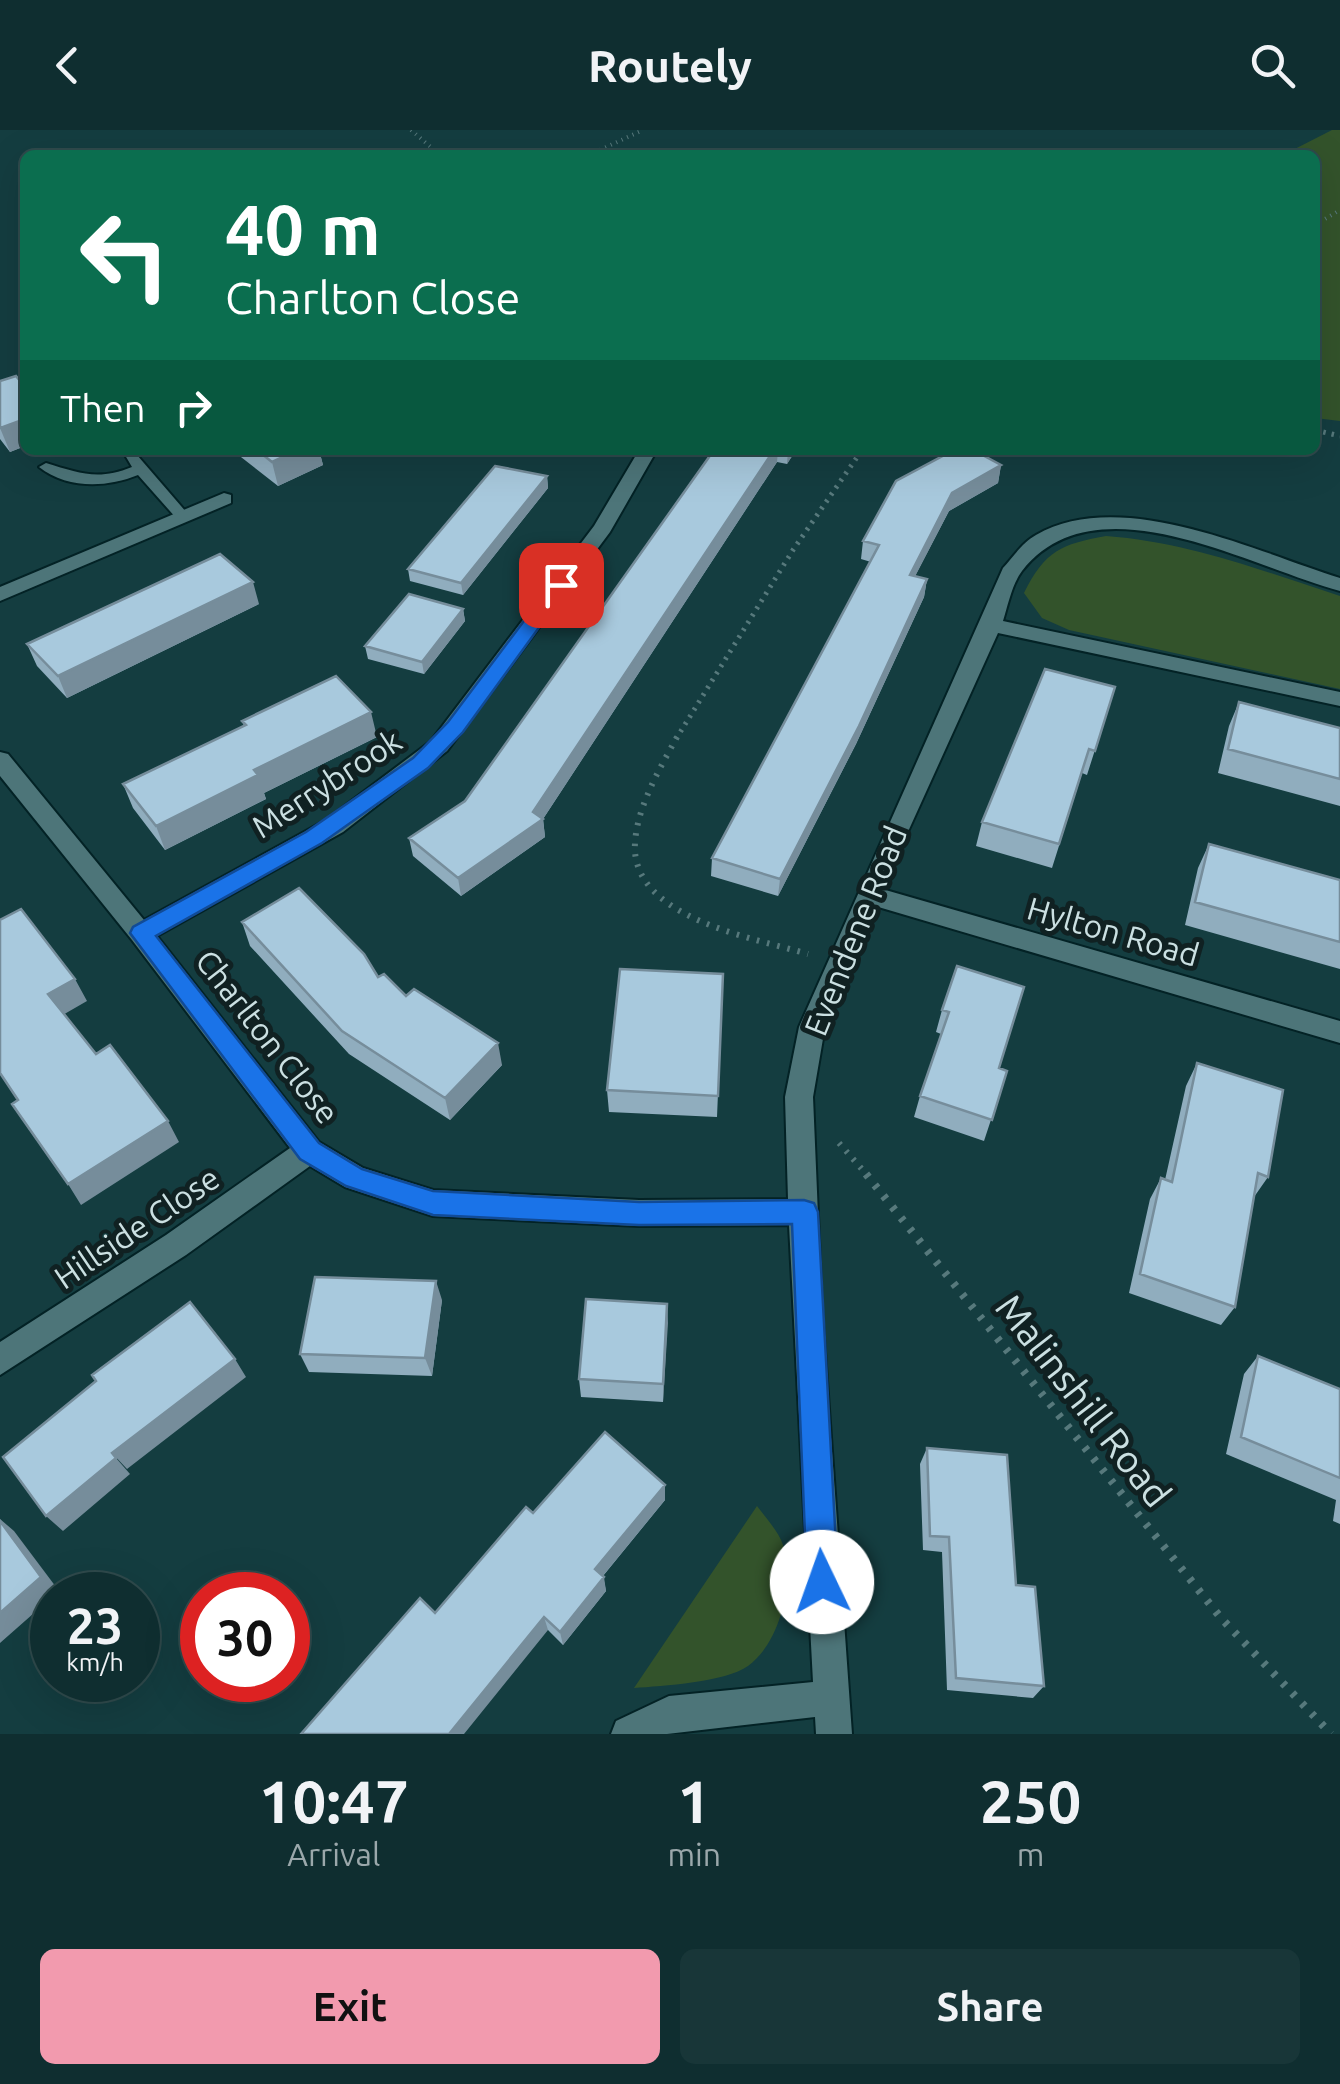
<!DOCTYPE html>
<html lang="en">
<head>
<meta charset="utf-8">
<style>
	:root { --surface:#0f2e30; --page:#183638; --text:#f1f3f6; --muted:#9ba8ab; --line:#2f4a4c; --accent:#f29aae }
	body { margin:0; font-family:Ubuntu,sans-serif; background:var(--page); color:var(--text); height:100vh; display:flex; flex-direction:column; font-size:38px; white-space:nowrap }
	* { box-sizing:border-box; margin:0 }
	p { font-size:32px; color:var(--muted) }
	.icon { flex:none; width:55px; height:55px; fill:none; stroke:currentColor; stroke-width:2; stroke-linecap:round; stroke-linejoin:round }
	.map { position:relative; height:1604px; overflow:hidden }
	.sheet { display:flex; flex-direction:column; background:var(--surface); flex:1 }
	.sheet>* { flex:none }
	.hud { position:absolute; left:20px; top:20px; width:1300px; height:305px; border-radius:15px; box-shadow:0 10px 40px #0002,0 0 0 2px var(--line); background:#0b6e4f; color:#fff; overflow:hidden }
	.speed { position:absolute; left:30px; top:1442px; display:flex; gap:20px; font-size:50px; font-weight:700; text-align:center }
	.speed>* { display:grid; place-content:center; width:130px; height:130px; border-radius:50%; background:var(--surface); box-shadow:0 10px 40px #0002,0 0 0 2px var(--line); line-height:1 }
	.speed small { font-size:25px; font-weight:400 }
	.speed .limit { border:15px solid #d22; background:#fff; color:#111 }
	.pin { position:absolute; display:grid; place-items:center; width:85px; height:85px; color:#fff; margin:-42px; border-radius:20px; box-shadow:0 5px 15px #0006 }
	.me { position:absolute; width:110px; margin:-55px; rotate:357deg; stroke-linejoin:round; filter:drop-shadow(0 0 8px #0008) }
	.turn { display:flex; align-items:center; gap:35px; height:210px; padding:0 40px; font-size:45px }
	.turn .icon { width:130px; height:130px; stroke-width:2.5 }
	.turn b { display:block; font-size:70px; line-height:85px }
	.then { display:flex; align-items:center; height:95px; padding:0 40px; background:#0003; gap:20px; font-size:38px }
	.eta { display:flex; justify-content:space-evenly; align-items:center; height:170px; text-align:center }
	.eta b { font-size:60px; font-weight:600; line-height:70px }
	.button { display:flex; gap:20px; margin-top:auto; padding:20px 40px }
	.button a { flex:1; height:115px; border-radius:15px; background:var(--accent); color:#111; font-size:40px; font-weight:600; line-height:115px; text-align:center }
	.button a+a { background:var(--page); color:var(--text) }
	header { display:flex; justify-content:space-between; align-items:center; height:130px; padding:0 40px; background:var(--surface); font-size:45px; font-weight:600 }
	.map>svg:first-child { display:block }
	.green { fill:#33532b }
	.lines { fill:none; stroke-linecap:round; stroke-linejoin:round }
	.lane-casing { stroke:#032225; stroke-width:4 }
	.street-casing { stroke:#032225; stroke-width:4 }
	.path-far3 { stroke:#57797c; stroke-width:4; stroke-dasharray:1 5; stroke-linecap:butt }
	.path-far2 { stroke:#57797c; stroke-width:5; stroke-dasharray:2.5 6; stroke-linecap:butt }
	.path-far1 { stroke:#57797c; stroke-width:6; stroke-dasharray:2.5 8; stroke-linecap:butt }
	.path { stroke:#57797c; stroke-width:8; stroke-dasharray:4 10; stroke-linecap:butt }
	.lane { fill:#4d7579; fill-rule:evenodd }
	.street { fill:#4d7579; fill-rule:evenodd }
	.wall { fill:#90adbe }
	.shaded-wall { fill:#768d9b }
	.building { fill:#a8c9dd; stroke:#768d9b; stroke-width:2.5 }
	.route { fill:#1a73e8; stroke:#114b97; stroke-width:2.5 }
	.labels { text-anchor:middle; stroke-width:10; stroke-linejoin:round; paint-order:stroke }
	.street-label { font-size:32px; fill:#cbe0e2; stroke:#102122 }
	.near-street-label { font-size:38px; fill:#cbe0e2; stroke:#102122 }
</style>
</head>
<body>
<header><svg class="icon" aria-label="back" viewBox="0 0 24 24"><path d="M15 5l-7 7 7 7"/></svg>Routely<svg class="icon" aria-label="search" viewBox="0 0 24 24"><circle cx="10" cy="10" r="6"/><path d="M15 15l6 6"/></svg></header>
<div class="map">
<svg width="1340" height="1604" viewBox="0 0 1340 1604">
	<rect width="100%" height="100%" fill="#143d40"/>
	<path class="green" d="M1332 0H1340V291L1315 288V25H1283Z
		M1106 406C1188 412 1263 441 1340 466V559L1069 500 1042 488 1024 463C1045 421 1061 414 1106 406Z
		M757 1376C765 1387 779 1402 783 1415 794 1453 781 1512 748 1536 726 1552 662 1556 634 1558Z"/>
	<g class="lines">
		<g class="lane-casing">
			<path id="lane" d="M122 320H136L137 325 187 383V389H177L138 345C106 358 67 359 39 337L46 333C79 343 98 351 132 337Z"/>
		</g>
		<g class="street-casing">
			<path id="street" d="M639 320H657L610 402 447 621 343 702 157 806 319 1012 363 1038 433 1060 639 1070 788 1069 785 967 799 897 1003 438C1013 427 1023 412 1036 405 1121 356 1254 421 1340 448V461C1249 437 1096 347 1022 441 1012 454 1008 475 1003 491L1340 562V576L998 503 882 759 1340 891V913L875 776 825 897 813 967 822 1180 852 1604H816L815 1587 667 1604H611L616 1591 669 1566 813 1552 789 1095 639 1096 433 1086 345 1057 310 1036 186 1125 0 1245V1212L166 1105 290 1018 132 810 0 646V622L8 624 144 790 326 690 431 611 594 396Z
				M224 363 231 365V373L0 471V457Z"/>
		</g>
		<path class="path-far3" d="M411 0 440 25
			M589 25 643 0
			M1315 95 1340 80"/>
		<path class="path-far2" d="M1315 300 1340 306
			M676 609 793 420 862 320"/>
		<path class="path-far1" d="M677 607C660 638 637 677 635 713 630 788 754 808 808 824
			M839 1013 868 1046"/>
		<path class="path" d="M866 1044 1221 1488 1331 1604"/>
		<use href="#lane" class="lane"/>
		<use href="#street" class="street"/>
	</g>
	<path class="wall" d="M0 251 25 257V316L10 322 0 309Z
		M232 320H319L323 335 278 356Z
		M714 320H796L787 334 777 332 543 689 545 707 461 766 413 726 409 708 465 671Z
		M1001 335 998 353 949 381 915 446 927 449 924 467 856 614 778 766 711 746 712 728 871 432 861 429 863 411Z
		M547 346 548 358 463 465 410 451 408 439Z
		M259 474 67 568 37 536 27 514Z
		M463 479 465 491 424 544 368 529 365 516Z
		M1115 557 1087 645 1082 643 1052 738 976 716 982 692Z
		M1239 572 1340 598V676L1218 643 1229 596Z
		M242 591 377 607 264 663 266 669 165 720 133 678 123 654 244 596Z
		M1209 714 1340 750V839L1185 795 1198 738Z
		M242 792 378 847 502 935 450 990 349 924 250 816Z
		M957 836 999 938 1007 941 984 1011 914 987 920 966 941 904 936 902 942 880Z
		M723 844 717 987 609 982 607 960Z
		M1197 933 1268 1047 1254 1067 1235 1177 1221 1195 1129 1163 1150 1069 1161 1048 1165 1050 1186 956Z
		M442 1170 432 1246 309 1242 300 1224Z
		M667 1174 663 1272 581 1267 579 1249Z
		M1258 1226 1340 1259V1394L1333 1391 1336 1370 1226 1324 1244 1244Z
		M927 1318 1016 1455 1044 1556 1033 1568 947 1560 942 1422 923 1420 920 1334Z
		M665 1355V1370L603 1446 606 1461 563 1515 548 1500 435 1483Z"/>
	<path class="shaded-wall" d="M25 289V316L10 322 0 298Z
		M298 320H319L323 335 278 356 272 332Z
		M774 320H778L777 332 543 689 545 707 461 766 458 748 533 682Z
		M788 320H796L787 334Z
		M1001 335 998 353 949 381 907 462 910 445 952 363Z
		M547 346 548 358 463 465 461 453Z
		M927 449 924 467 856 614 778 766 780 749Z
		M253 452 259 474 67 568 58 546Z
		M463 479 465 491 424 544 422 532Z
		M371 582 377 607 264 663 266 669 165 720 156 696 254 640Z
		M75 849 87 871 61 886 48 864Z
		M498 913 502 935 450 990 445 968Z
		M168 991 179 1012 81 1075 68 1054Z
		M436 1151 442 1170 432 1246 425 1228Z
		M667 1174 668 1193 663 1272V1254Z
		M235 1229 246 1247 127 1339 112 1323Z
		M116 1328 130 1344 63 1401 46 1386Z
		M665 1355V1370L597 1453 595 1439Z
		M0 1389 14 1401 59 1461 0 1513Z
		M604 1447 606 1461 563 1515 560 1502Z
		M544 1487 548 1500 464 1604H449Z"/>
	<path class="building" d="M16 246 25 257V289L0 298V251Z
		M257 320H298L272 332Z
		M714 320H774L533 682 543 689 458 748 409 708 465 671Z
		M954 320H973L1001 335 952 363 910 445 927 449 859 596 780 749 712 728 879 415 863 411 896 351Z
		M495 336 547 346 461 453 408 439Z
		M220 424 253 452 58 546 27 514Z
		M409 464 463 479 422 532 365 516Z
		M1045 539 1115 557 1095 621 1089 619 1059 714 982 692Z
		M336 546 371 582 254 640 258 645 156 696 123 654 246 595 242 591Z
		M1239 572 1340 598V649L1228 619Z
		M1209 714 1340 750V812L1195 772Z
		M299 758 364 824 378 847 384 844 406 866 414 859 498 913 445 968 342 901 242 792Z
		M21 779 75 849 48 864 96 924 110 915 168 991 68 1054 12 974 18 970 0 943V790Z
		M957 836 1024 857 999 938 1007 941 992 990 920 966 949 882 942 880Z
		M620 839 723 844 718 966 607 960Z
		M1197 933 1283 960 1268 1047 1258 1043 1235 1177 1140 1144 1161 1048 1172 1052Z
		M315 1147 436 1151 425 1228 300 1224Z
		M586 1169 667 1174 663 1254 579 1249Z
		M190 1172 235 1229 112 1323 116 1328 46 1386 3 1327 96 1251 92 1245Z
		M1258 1226 1340 1259V1348L1241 1307Z
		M605 1302 665 1355 595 1439 604 1447 560 1502 544 1487 449 1604H301L420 1468 435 1483 526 1377 533 1383Z
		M927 1318 1007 1325 1016 1455 1035 1457 1044 1556 956 1548 949 1407 930 1406Z
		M0 1391 41 1447 0 1483Z"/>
	<path class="route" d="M561 449 570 455 567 459 463 602 428 638 322 713 156 806 319 1013 362 1039 433 1061 639 1072 804 1070 814 1073 818 1082 838 1452 834 1463 822 1467 811 1463 807 1452 792 1094 639 1095 433 1085 346 1056 300 1029 130 803 133 797 306 702 413 628 448 592 554 451Z"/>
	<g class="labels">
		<g class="street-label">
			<text transform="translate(327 654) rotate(-33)" y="11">Merrybrook</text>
			<text transform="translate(856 801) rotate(-68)" y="11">Evendene Road</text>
			<text transform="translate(1113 802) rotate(16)" y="11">Hylton Road</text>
			<text transform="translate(267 907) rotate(52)" y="11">Charlton Close</text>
			<text transform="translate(137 1098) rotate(-34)" y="11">Hillside Close</text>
		</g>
		<g class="near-street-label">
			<text transform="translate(1083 1271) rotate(52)" y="13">Malinshill Road</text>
		</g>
	</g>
</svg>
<div class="speed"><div>23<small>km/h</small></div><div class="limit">30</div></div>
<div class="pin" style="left:561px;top:455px;background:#d93025"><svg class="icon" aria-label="arrive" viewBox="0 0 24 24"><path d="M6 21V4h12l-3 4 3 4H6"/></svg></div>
<svg class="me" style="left:822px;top:1452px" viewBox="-20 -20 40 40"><circle r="19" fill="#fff"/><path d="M0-13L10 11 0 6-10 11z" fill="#1a73e8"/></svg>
<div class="hud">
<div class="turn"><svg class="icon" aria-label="left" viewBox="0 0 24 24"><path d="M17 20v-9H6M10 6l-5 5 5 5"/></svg><div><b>40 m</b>Charlton Close</div></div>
<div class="then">Then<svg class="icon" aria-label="right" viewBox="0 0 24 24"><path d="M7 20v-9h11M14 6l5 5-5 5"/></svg></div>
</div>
</div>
<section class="sheet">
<div class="eta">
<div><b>10:47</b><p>Arrival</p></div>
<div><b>1</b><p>min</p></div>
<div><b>250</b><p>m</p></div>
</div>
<div class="button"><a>Exit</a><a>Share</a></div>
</section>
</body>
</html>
